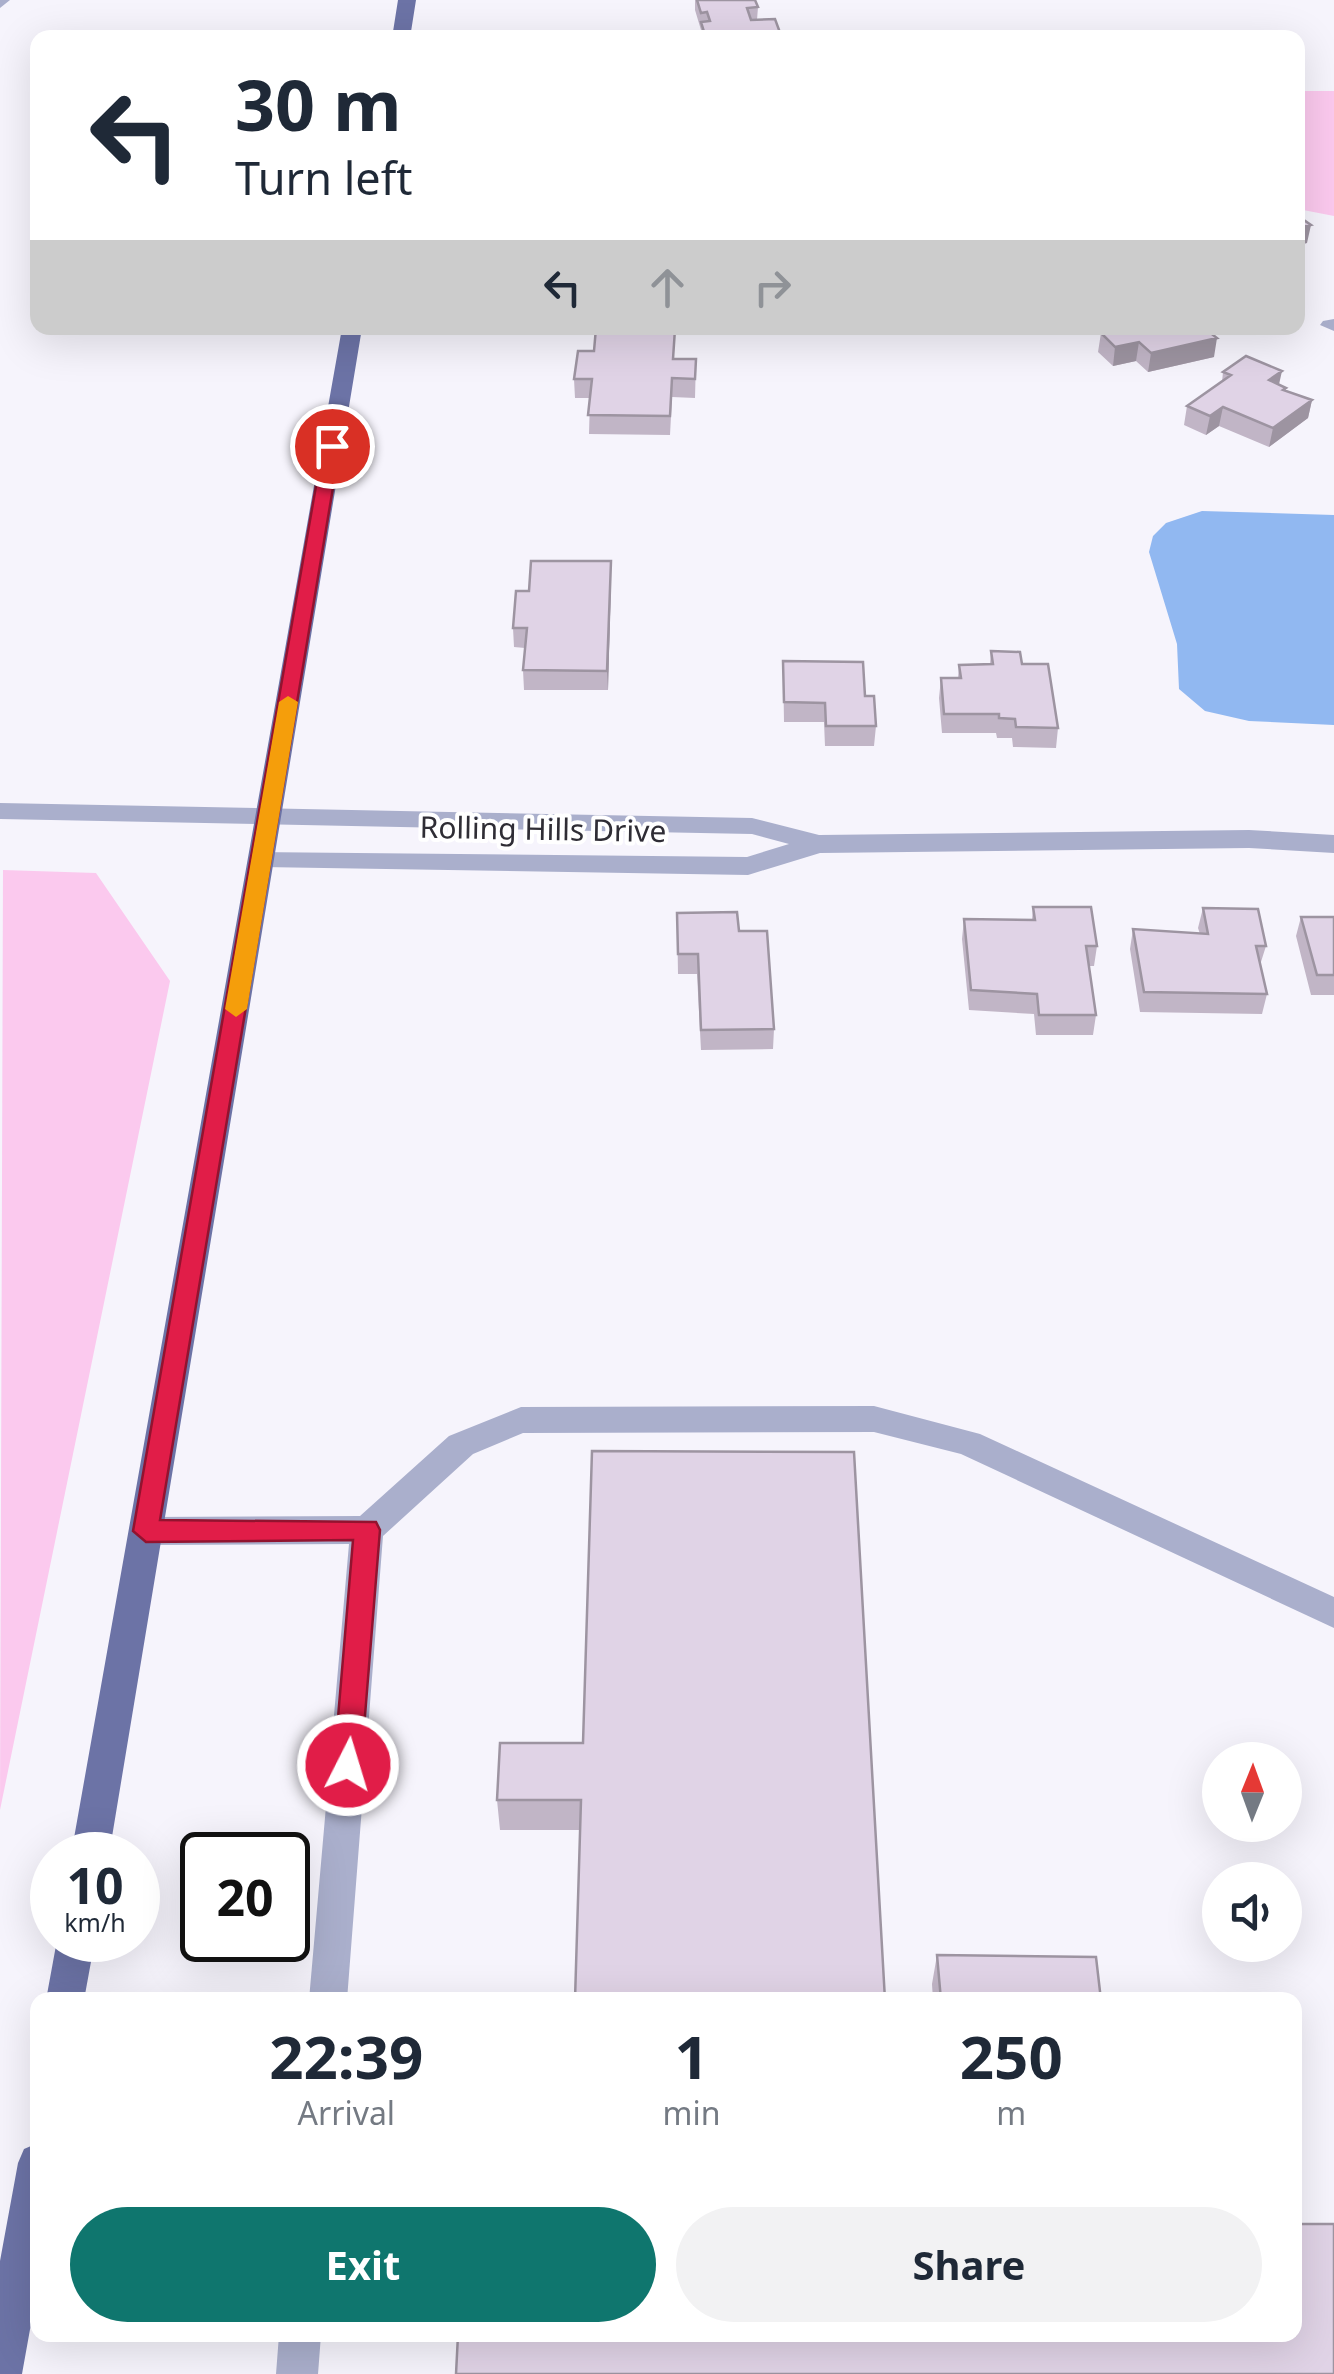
<!DOCTYPE html>
<html lang="en">
<head>
<meta charset="utf-8">
<style>
	:root { --surface:#fff; --page:#f2f2f3; --text:#1f2937; --muted:#747a83; --accent:#0f766e }
	body { margin:0; font-family:"Noto Sans",sans-serif; background:var(--page); color:var(--text); height:100vh; display:flex; flex-direction:column; font-size:38px; white-space:nowrap }
	* { box-sizing:border-box; margin:0 }
	p { font-size:32px; color:var(--muted) }
	.icon { flex:none; width:55px; height:55px; fill:none; stroke:currentColor; stroke-width:2; stroke-linecap:round; stroke-linejoin:round }
	.map { position:relative; flex:1; overflow:hidden }
	.panel { position:absolute; left:30px; top:1992px; width:1272px; height:350px; display:flex; flex-direction:column; background:var(--surface); border-radius:20px; box-shadow:0 10px 40px #0002 }
	.panel>* { flex:none }
	.banner { position:absolute; left:30px; top:30px; width:1275px; height:305px; border-radius:20px; box-shadow:0 10px 40px #0002; background:#fff; color:var(--text); overflow:hidden }
	.needle { width:65px; rotate:1deg }
	.buttons { position:absolute; left:1202px; top:1742px; display:grid; gap:20px }
	.buttons a { display:grid; place-items:center; width:100px; height:100px; border-radius:50%; background:var(--surface); box-shadow:0 10px 40px #0002; font-size:50px }
	.speed { position:absolute; left:30px; top:1832px; display:flex; gap:20px; font-size:50px; font-weight:700; text-align:center }
	.speed>* { display:grid; place-content:center; width:130px; height:130px; border-radius:50%; background:var(--surface); box-shadow:0 10px 40px #0002; line-height:1 }
	.speed small { font-size:25px; font-weight:400 }
	.speed .limit { border:5px solid #111; border-radius:15px; background:#fff; color:#111 }
	.pin { position:absolute; display:grid; place-items:center; width:85px; height:85px; color:#fff; margin:-42px; border:5px solid #fff; border-radius:50%; box-shadow:0 2px 10px #0007 }
	.me { position:absolute; width:110px; margin:-55px; rotate:5deg; stroke-linejoin:round; filter:drop-shadow(0 0 8px #0008) }
	.turn { display:flex; align-items:center; gap:35px; height:210px; padding:0 40px; font-size:45px }
	.turn .icon { width:130px; height:130px; stroke-width:2.5 }
	.turn b { display:block; font-size:70px; line-height:85px }
	.lanes { display:flex; align-items:center; height:95px; padding:0 40px; background:#0003; justify-content:center; gap:50px; direction:ltr }
	.lanes .off { opacity:.35 }
	.eta { display:flex; justify-content:space-evenly; align-items:center; height:170px; text-align:center }
	.eta b { font-size:60px; font-weight:700; line-height:70px }
	.primary-button { display:flex; gap:20px; margin-top:auto; padding:20px 40px }
	.primary-button a { flex:1; height:115px; border-radius:60px; background:var(--accent); color:#fff; font-size:40px; font-weight:700; line-height:115px; text-align:center }
	.primary-button a+a { background:var(--page); color:var(--text) }
	.map>svg:first-child { display:block }
	.green { fill:#fbc9ee }
	.water { fill:#91b8f1 }
	.lines { fill:none; stroke-linecap:round; stroke-linejoin:round }
	.minor { fill:#aaafcc; fill-rule:evenodd }
	.major { fill:#6c73a6; fill-rule:evenodd }
	.wall { fill:#c1b5c6 }
	.shaded-wall { fill:#9d94a1 }
	.building { fill:#e0d3e6; stroke:#9d94a1; stroke-width:2.5 }
	.route { fill:#e11d48; stroke:#92132f; stroke-width:2.5 }
	.slow { fill:#f59e0b }
	.labels { text-anchor:middle; stroke-width:8; stroke-linejoin:round; paint-order:stroke }
	.street-label { font-size:30px; fill:#2f2d35; stroke:#fff }
</style>
</head>
<body>
<div class="map">
<svg width="1334" height="2374" viewBox="0 0 1334 2374">
	<rect width="100%" height="100%" fill="#f6f4fc"/>
	<path class="green" d="M1298 91H1334V216L1298 209Z
		M3 870 96 873 170 981 0 1810Z"/>
	<path class="water" d="M1202 511 1334 515V725L1249 721 1205 711 1179 689 1177 644 1149 552 1153 536 1166 523Z"/>
	<g class="lines">
		<path class="minor" d="M0 0H10L0 8Z
			M1334 319V331L1320 325 1323 321Z
			M0 803 752 818 819 835 1249 830 1334 835V853L1249 848 820 853 748 875 262 867 249 858 253 852 747 857 789 844 752 834 0 819Z
			M874 1406 980 1434 1334 1597V1628L961 1454 874 1432 523 1433 473 1454 383 1536 347 2000H309L349 1544 146 1545 134 1541 129 1531 134 1521 146 1517 360 1516 449 1436 521 1407Z
			M279 2335H321L318 2374H276Z"/>
		<path class="major" d="M398 0H416L410 38H392Z
			M342 328H362L109 1855H71Z
			M57 1940H95L84 2000H46Z
			M38 2143V2285L22 2374H0V2261L18 2163 24 2149Z"/>
	</g>
	<path class="wall" d="M695 0H755L758 7 757 20 782 38H701V30L695 10Z
		M1106 328H1204L1214 357 1148 372 1136 361 1113 366 1098 352 1101 333 1106 332Z
		M674 359H696L695 398 672 397 670 435 589 434 590 398H575L574 379Z
		M1223 372 1279 385 1286 388V391L1312 400 1308 418 1269 447 1219 426 1206 435 1184 425 1187 406 1222 382Z
		M611 580 608 690H524L523 670 525 648 514 647 513 628Z
		M991 651 1022 664 1058 728 1056 748 1013 747 1012 738H997L996 733H942L939 698 941 678H958L959 665 990 664Z
		M783 661 865 696 876 726 874 746H825L824 722H784Z
		M1033 907 1097 946 1094 966H1089L1096 1015 1093 1035H1036L1034 1014 969 1010 962 939 964 919 1032 920Z
		M1203 908 1266 946 1260 965 1267 994 1262 1014 1140 1012 1130 949 1133 929 1200 934 1198 928Z
		M677 913 739 931 774 1029 773 1049 701 1050 697 974H678Z
		M1301 917H1334V995H1311L1296 936Z
		M583 1743 580 1830H500L497 1800Z
		M937 1955 1101 2000H933L932 1984Z"/>
	<path class="shaded-wall" d="M1311 225 1307 243 1298 246V228Z
		M1217 338 1214 357 1148 372 1151 353Z
		M1139 342 1136 361 1113 366 1115 347Z
		M1282 371 1278 389 1269 380Z
		M1312 400 1308 418 1269 447 1273 428Z
		M1223 407 1219 426 1206 435 1210 416Z
		M611 561V580L608 690 607 671Z"/>
	<path class="building" d="M697 0H755L758 7 747 8 751 20 775 19 782 38H706L701 22 710 21 707 12 701 13Z
		M1298 216 1311 225 1298 228Z
		M596 328 675 329 673 359H696L695 379 672 378 670 416 588 415 592 379H574L578 351H594Z
		M1124 328H1204L1217 338 1151 353 1139 342 1115 347 1101 333Z
		M1246 356 1282 371 1269 380 1286 388 1283 390 1312 400 1273 428 1223 407 1210 416 1187 406 1231 375 1223 372Z
		M531 561H611L607 671 523 670 527 628H513L516 591H529Z
		M991 651 1020 652 1022 664H1048L1058 728 1016 727 1015 719 999 718V714H944L941 678H961L959 665 993 664Z
		M783 661 863 662 865 696H874L876 726H826L825 703 784 702Z
		M1033 907H1091L1097 946H1086L1096 1015H1039L1037 994 971 990 964 919 1035 920Z
		M1203 908 1258 909 1266 946H1256L1267 994 1144 992 1133 929 1208 934Z
		M737 912 739 931H767L774 1029 701 1030 698 954H678L677 913Z
		M1301 917H1334V975H1317Z
		M592 1451 854 1452 885 2000H575L581 1800H497L500 1743H583Z
		M937 1955 1096 1957 1101 2000H941Z
		M1295 2224H1334V2374H456L458 2335H1295Z"/>
	<path class="route" d="M332 441 340 446 160 1520 376 1522 380 1530 361 1765 357 1773 348 1777 338 1773 334 1765 353 1540 146 1542 133 1531 323 446Z"/>
	<path class="slow" d="M288 696 298 702 247 1009 236 1017 225 1009 279 702Z"/>
	<g class="labels">
		<g class="street-label">
			<text transform="translate(543 830) rotate(1)" y="10">Rolling Hills Drive</text>
		</g>
	</g>
</svg>
<div class="buttons">
<a><svg class="needle" viewBox="-14 -14 28 28"><path d="M0-13l5 13h-10z" fill="#e53935"/><path d="M0 13l5-13h-10z" fill="#747a83"/></svg></a>
<a><svg class="icon" aria-label="sound" viewBox="0 0 24 24"><path d="M4 9h4l5-4v14l-5-4H4zM17 9q2 3 0 6"/></svg></a>
</div>
<div class="speed"><div>10<small>km/h</small></div><div class="limit">20</div></div>
<div class="pin" style="left:332px;top:446px;background:#d93025"><svg class="icon" aria-label="arrive" viewBox="0 0 24 24"><path d="M6 21V4h12l-3 4 3 4H6"/></svg></div>
<svg class="me" style="left:348px;top:1765px" viewBox="-20 -20 40 40"><circle r="17" fill="#e11d48" stroke="#fff" stroke-width="3"/><path d="M0-11L8 9 0 5-8 9z" fill="#fff"/></svg>
<div class="banner">
<div class="turn"><svg class="icon" aria-label="left" viewBox="0 0 24 24"><path d="M17 20v-9H6M10 6l-5 5 5 5"/></svg><div><b>30 m</b>Turn left</div></div>
<div class="lanes"><svg class="icon" aria-label="left" viewBox="0 0 24 24"><path d="M17 20v-9H6M10 6l-5 5 5 5"/></svg><svg class="icon off" aria-label="ahead" viewBox="0 0 24 24"><path d="M12 20V5M6 11l6-6 6 6"/></svg><svg class="icon off" aria-label="right" viewBox="0 0 24 24"><path d="M7 20v-9h11M14 6l5 5-5 5"/></svg></div>
</div>
<section class="panel">
<div class="eta">
<div><b>22:39</b><p>Arrival</p></div>
<div><b>1</b><p>min</p></div>
<div><b>250</b><p>m</p></div>
</div>
<div class="primary-button"><a>Exit</a><a>Share</a></div>
</section>
</div>
</body>
</html>
